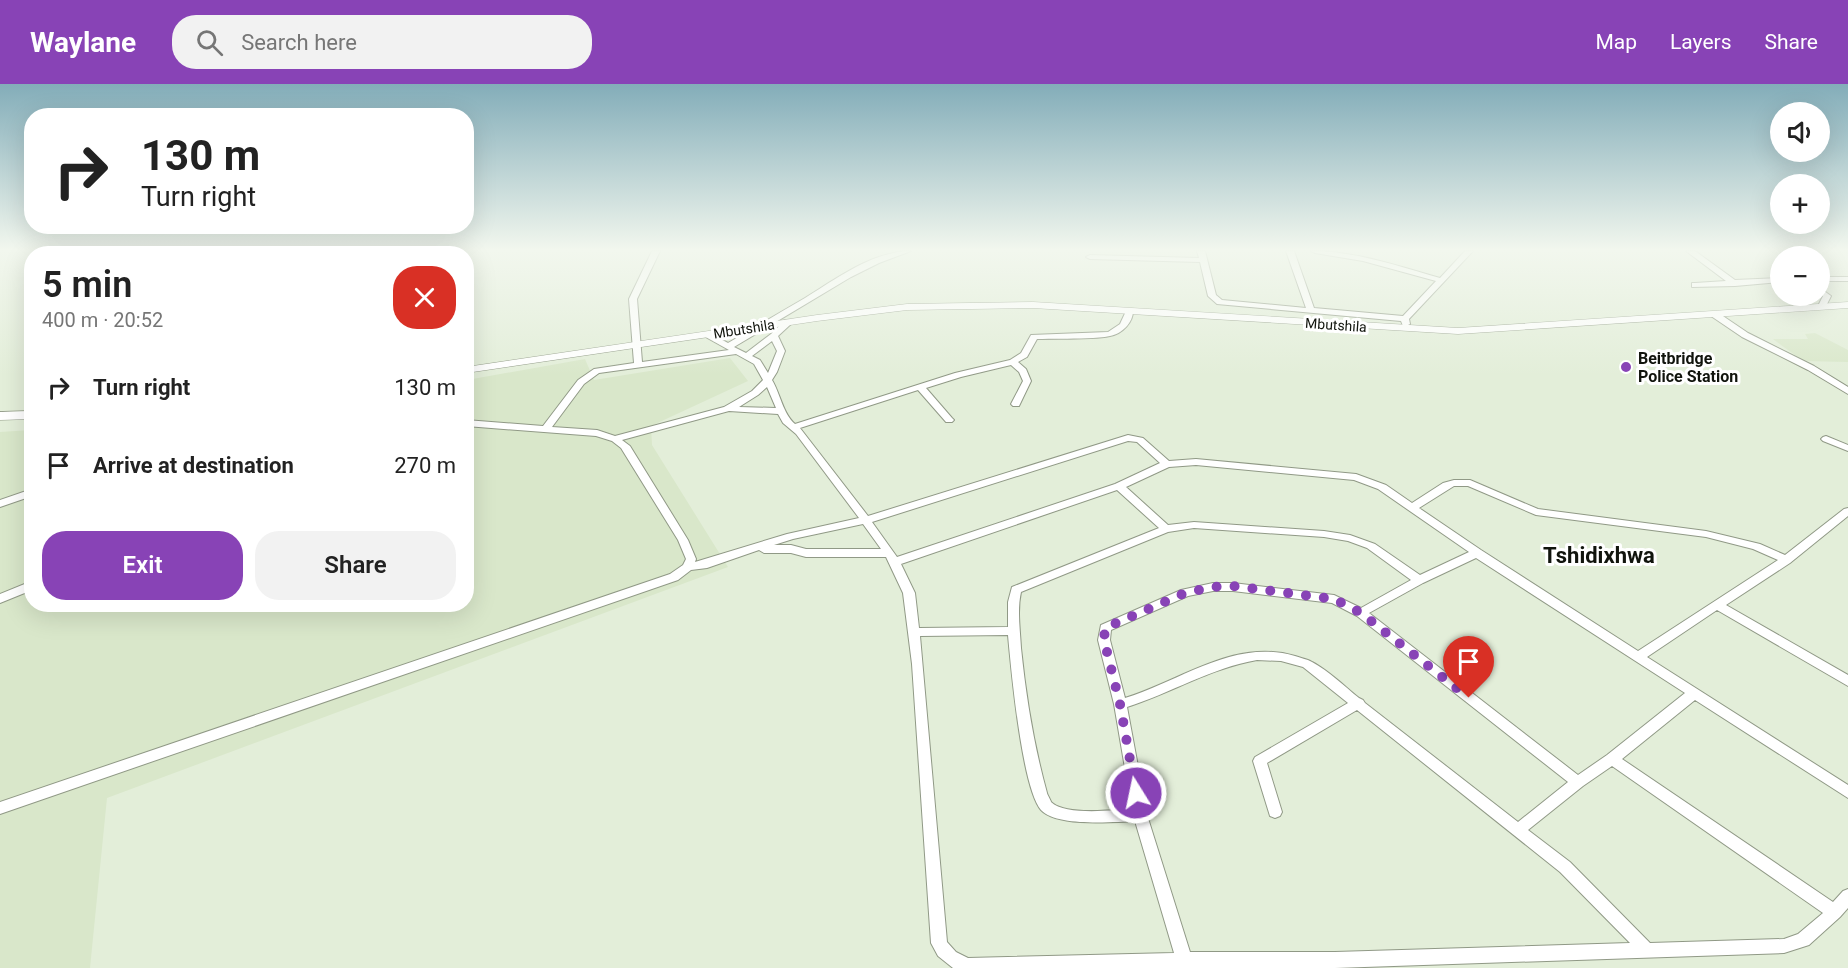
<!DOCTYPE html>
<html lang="en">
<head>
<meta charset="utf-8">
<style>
	:root { --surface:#fff; --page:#f2f2f2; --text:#222; --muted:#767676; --accent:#8843b6 }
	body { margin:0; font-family:Roboto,sans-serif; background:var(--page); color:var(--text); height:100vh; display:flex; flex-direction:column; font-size:22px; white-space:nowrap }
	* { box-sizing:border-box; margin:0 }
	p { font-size:20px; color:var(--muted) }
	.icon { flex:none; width:33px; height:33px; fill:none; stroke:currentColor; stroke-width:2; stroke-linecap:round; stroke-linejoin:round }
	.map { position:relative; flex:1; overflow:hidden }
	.drawer { position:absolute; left:24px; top:162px; width:450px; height:366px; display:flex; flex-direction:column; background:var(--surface); border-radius:24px; box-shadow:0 6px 24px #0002 }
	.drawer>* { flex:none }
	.hud { position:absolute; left:24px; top:24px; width:450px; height:126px; border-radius:24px; box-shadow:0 6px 24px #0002; background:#fff; color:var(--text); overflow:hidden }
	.controls { position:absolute; left:1770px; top:18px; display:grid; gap:12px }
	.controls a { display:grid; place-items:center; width:60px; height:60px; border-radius:50%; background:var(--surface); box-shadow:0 6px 24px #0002; font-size:30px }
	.pin { position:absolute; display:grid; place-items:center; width:51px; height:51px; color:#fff; margin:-62px -26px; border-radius:50% 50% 50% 0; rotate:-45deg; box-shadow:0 0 6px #0007 }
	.pin .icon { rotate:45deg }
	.me { position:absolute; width:66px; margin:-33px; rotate:350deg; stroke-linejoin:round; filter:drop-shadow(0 0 4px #0008) }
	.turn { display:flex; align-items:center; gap:21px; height:126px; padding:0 18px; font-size:27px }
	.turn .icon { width:78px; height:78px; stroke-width:2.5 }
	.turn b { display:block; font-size:42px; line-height:51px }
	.round { display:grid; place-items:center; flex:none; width:63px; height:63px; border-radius:24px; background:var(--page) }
	.overview { display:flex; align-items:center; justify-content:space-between; height:102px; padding:0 18px }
	h1 { font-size:36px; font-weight:600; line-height:45px }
	.button { display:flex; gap:12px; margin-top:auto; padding:12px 18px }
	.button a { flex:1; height:69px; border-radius:24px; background:var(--accent); color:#fff; font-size:24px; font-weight:600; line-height:69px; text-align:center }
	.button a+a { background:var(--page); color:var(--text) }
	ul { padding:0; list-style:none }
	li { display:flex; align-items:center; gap:18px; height:78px; padding:0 18px }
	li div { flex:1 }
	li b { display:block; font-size:22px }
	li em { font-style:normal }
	header { display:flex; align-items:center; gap:36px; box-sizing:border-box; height:84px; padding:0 30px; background:var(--accent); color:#fff }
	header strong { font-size:28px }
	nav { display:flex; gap:33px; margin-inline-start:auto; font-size:21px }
	.search { width:420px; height:54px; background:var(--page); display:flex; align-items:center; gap:15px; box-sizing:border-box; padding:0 21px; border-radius:24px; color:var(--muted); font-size:22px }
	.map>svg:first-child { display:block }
	.built { fill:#d9e7ca }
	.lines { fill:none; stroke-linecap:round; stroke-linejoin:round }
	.minor-casing { stroke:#909986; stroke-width:2 }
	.tertiary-casing { stroke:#909986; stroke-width:1 }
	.minor { fill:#fff; fill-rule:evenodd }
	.tertiary { fill:#fff; fill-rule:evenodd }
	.route { stroke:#8843b6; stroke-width:10; stroke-dasharray:0 18 }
	.poi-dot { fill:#8843b6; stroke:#fff; stroke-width:2 }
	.labels { text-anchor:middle; stroke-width:6; stroke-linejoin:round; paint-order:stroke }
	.far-street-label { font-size:14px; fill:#11140d; stroke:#fff }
	.poi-label { font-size:16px; font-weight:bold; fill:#11140d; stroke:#fff; text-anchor:start }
	.district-label { font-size:22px; font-weight:bold; fill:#11140d; stroke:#fff }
</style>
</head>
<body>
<header>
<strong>Waylane</strong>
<div class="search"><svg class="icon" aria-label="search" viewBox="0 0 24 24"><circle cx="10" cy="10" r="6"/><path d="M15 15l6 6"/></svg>Search here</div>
<nav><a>Map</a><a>Layers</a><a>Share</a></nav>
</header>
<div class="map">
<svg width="1848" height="884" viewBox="0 0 1848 884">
	<rect width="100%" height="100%" fill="#e3eed9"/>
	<path class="built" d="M1815 249 1848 266V278L1803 277 1773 255H1808L1805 250Z
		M730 274 748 297 651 342 652 361 728 483 107 714 90 884H0V348L31 346 32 520H466L467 296 585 275 594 296Z"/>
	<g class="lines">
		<g class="minor-casing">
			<path id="minor" d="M652 167H660L637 215 642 278 729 266 702 251 703 249H709L728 259C754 244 779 229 805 214 836 195 873 167 911 167L879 179 851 193 734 263 746 269 771 250 785 236H791V240L778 252 785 267 777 288 772 296C780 309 783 330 795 340L955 289 1010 276 1021 269 1031 251 1108 248 1120 240 1127 225H1133C1134 238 1122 250 1110 252 1090 256 1058 254 1037 255L1027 273 1018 278 1026 285 1031 297 1019 322H1013L1011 320 1023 297 1019 288 1011 281 961 293 926 304 952 334 954 336 952 338H946L918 306 800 344 868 432 1128 351 1143 354 1169 377 1196 375 1356 390 1386 401 1412 419 1443 399 1454 396H1470L1538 425 1706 447 1760 460 1785 471 1844 425 1848 424V432L1790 479 1726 521 1848 591V602L1717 526 1647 573 1848 701V714L1695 616 1622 675 1833 818 1843 807 1848 805V824L1840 833 1809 861 1784 869 1335 884H953L938 872 931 859 912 580 903 509 886 473H806L791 469H764L759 466 707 484 691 486 678 496 0 730V718L670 490 683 481 686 475 678 456 621 364 612 357 596 352 466 342V336L543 342 578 296 594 285 634 279 629 215ZM772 257 777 267 768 289 760 276 752 272ZM736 270 754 280 763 296 752 307 724 323 615 352 597 346 552 343 584 300 599 289ZM767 303 776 324 739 323 758 311ZM729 327 778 330 783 339 796 350 859 434 787 450 695 478 696 475 688 456 630 362 622 356ZM1128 357 1137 358 1160 379 1115 400 897 473 872 438ZM1196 381 1354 396 1378 405 1469 468 1420 491 1375 460 1350 451 1324 447 1194 438 1168 441 1126 403 1169 383ZM1454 402H1468L1536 431 1706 453 1753 465 1778 476 1638 567 1481 466 1419 424ZM1117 406 1159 444 1012 503 1008 518V543L919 544 915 509 901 480ZM863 440 881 465H806L791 461H774L793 455ZM1194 444 1324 453 1348 457 1367 464 1411 496 1361 524 1334 511 1233 499H1213L1181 506 1101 541 1098 556 1114 620 1132 725C1114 726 1065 732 1051 718 1051 717 1047 710 1047 709 1034 662 1026 613 1021 564 1020 545 1017 526 1021 508L1168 448ZM1476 474 1685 609 1607 671 1578 691 1369 529 1423 499ZM1213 507H1233L1332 519 1357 532 1568 698 1518 738 1365 619 1363 616 1359 614C1344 602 1329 587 1312 578 1307 575 1300 574 1295 572 1234 554 1181 597 1125 614L1110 556 1111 546 1188 512ZM1008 551C1011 584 1022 704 1041 726 1057 743 1113 738 1135 737L1174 869 968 874 956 868 947 858 920 552ZM1257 576 1281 577 1303 583 1348 619 1255 673 1253 677 1270 732 1275 734 1280 732 1282 728 1267 679 1357 626 1560 788 1630 859 1335 868H1190L1147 731 1127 623C1171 609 1211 584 1257 576ZM1612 682 1823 829 1798 850 1784 855 1650 859 1570 778 1528 746 1583 702Z
				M1197 167H1205L1216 211 1222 216 1306 224 1286 167H1294L1314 224 1403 232 1436 197 1363 177 1315 169 1311 167C1355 167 1398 182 1440 194L1465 167H1473L1409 235 1410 240 1406 242H1403L1401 237 1217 220 1208 212 1200 178 1090 175 1086 173 1090 171 1199 174Z
				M1686 167H1695L1735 196 1780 194V198L1735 202 1692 203V199H1695L1726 197Z
				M1779 167H1788L1795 172H1787Z
				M1820 189 1827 193H1848V197H1822L1820 194Z
				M1820 204 1831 212 1825 224H1822L1818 222 1823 212 1820 210Z
				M1711 228H1717L1748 249 1814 282 1848 303V310L1808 286 1742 253 1711 232Z
				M1826 352 1848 361V367L1823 357 1821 355 1823 353Z
				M32 405V412L0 423V416Z
				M32 497V506L0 519V510Z"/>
		</g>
		<g class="tertiary-casing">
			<path id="tertiary" d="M1033 218 1458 244 1848 218V224L1458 250 1033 224 907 226 817 237 466 289V283L817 231 907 220Z
				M32 327V335L0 336V328Z"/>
		</g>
		<use href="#minor" class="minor"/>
		<use href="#tertiary" class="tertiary"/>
	</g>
	<linearGradient id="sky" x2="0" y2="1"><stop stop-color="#83adb9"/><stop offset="0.57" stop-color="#f2f7ee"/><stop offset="1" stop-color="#f2f7ee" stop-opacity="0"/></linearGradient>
	<rect width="1848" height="291" fill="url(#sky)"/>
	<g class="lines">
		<path class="route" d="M1136 709 1120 620 1104 556 1105 544 1185 509 1213 503 1233 502 1334 515 1361 529 1469 614"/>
	</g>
	<circle class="poi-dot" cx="1626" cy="283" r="6"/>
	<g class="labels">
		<g class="far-street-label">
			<text transform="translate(1336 241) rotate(4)" y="5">Mbutshila</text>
			<text transform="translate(744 245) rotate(-9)" y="5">Mbutshila</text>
		</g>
		<g class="poi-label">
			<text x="1638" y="280">Beitbridge<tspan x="1638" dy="18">Police Station</tspan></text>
		</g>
		<g class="district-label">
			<text x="1599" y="479">Tshidixhwa</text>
		</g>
	</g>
</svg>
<div class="controls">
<a><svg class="icon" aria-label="sound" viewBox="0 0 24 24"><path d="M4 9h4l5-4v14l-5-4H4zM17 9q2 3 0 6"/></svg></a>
<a>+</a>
<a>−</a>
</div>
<div class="pin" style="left:1469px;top:614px;background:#d93025"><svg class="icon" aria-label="arrive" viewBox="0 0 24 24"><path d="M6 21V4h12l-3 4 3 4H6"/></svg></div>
<svg class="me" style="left:1136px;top:709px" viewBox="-20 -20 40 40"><circle r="17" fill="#8843b6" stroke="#fff" stroke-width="3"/><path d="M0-11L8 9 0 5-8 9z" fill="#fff"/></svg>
<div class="hud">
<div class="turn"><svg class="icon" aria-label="right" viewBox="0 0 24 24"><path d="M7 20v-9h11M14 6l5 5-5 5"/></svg><div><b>130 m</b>Turn right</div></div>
</div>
<section class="drawer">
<div class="overview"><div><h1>5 min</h1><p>400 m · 20:52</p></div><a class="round" style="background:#d93025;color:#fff"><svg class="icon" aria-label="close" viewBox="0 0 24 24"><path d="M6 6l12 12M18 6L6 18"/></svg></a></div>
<ul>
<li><svg class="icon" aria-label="right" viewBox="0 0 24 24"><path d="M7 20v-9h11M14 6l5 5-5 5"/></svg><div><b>Turn right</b></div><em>130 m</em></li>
<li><svg class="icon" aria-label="arrive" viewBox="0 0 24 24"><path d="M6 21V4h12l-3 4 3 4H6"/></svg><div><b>Arrive at destination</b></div><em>270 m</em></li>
</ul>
<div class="button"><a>Exit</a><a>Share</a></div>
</section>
</div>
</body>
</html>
